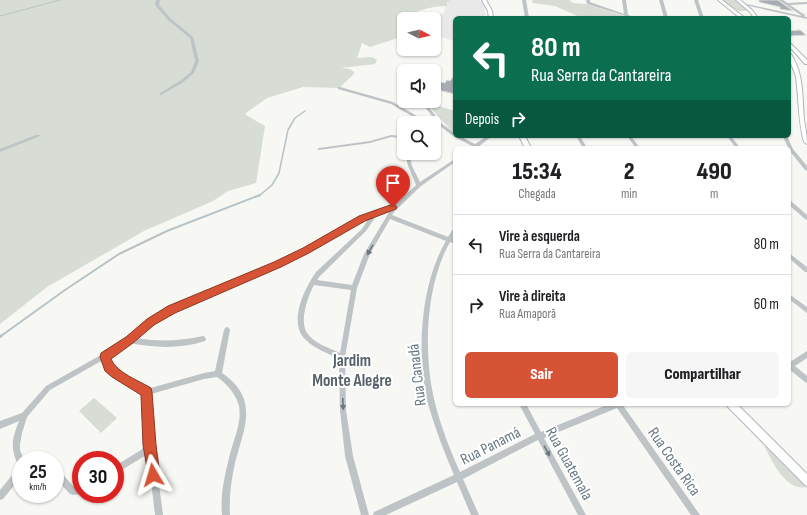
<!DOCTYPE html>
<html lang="pt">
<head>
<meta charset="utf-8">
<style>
	:root { --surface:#fff; --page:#f6f6f6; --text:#202124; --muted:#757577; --line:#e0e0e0; --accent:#d65435 }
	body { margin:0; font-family:"Sofia Sans Condensed",sans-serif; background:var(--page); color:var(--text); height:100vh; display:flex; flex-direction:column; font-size:15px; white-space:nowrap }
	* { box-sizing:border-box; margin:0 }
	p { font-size:13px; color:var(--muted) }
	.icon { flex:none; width:22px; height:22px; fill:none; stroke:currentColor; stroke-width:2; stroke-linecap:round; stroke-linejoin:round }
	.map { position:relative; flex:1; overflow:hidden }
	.drawer { position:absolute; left:453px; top:146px; width:338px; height:260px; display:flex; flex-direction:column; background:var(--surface); border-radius:6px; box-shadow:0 1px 3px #0004 }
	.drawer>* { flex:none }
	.guide { position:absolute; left:453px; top:16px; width:338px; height:122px; border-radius:6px; box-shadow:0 1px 3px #0004; background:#0b6e4f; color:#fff; overflow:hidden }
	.needle { width:26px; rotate:97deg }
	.tools { position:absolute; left:397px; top:12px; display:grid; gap:8px }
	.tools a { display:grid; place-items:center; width:44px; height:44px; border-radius:6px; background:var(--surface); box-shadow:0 1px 3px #0004; font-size:20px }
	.speed { position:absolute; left:12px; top:451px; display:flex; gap:8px; font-size:20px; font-weight:700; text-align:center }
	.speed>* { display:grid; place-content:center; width:52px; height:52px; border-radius:50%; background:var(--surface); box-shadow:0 1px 3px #0004; line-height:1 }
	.speed small { font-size:10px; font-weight:400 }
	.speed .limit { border:6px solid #d22; background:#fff; color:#111 }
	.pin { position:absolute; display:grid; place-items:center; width:34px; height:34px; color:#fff; margin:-41px -17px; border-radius:50% 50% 50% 0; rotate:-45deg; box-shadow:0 0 4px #0007 }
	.pin .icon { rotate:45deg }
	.me { position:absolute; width:44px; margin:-22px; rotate:353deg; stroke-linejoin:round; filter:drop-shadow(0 0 3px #0008) }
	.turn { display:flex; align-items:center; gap:14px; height:84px; padding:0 12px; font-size:18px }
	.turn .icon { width:52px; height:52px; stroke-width:2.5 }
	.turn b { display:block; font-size:28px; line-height:34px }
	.then { display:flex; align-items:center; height:38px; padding:0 12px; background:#0003; gap:8px; font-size:15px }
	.eta { display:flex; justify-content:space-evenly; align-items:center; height:68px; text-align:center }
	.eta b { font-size:24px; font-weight:800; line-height:28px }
	.button { display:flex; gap:8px; margin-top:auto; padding:8px 12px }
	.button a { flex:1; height:46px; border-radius:6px; background:var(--accent); color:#fff; font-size:16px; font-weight:800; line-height:46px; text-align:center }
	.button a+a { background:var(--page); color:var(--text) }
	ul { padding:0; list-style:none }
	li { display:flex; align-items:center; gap:12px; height:60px; padding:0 12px; border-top:1px solid var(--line) }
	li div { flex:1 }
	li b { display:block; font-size:15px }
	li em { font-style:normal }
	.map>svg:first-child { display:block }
	.built { fill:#e8e9e8 }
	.green { fill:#d7dcd4 }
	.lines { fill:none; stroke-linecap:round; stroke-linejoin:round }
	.stream-far3 { stroke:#b7c3c6; stroke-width:1 }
	.stream-far2 { stroke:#b7c3c6; stroke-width:1.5 }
	.stream-far1 { stroke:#b7c3c6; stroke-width:2 }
	.stream { stroke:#b7c3c6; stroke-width:2.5 }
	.building { fill:#a6aeb3; stroke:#d9d9d7 }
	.major-casing { stroke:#b2b7ba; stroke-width:2 }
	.minor { fill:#bec3c6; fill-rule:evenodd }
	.major { fill:#fff; fill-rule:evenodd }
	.oneway { fill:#687883 }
	.route { fill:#d65435; stroke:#8b3722 }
	.labels { text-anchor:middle; stroke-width:4; stroke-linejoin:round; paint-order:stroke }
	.near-street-label { font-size:16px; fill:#687883; stroke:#fff }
	.district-label { font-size:17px; font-weight:bold; fill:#566169; stroke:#fff }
</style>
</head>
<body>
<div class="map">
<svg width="807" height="515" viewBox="0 0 807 515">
	<rect width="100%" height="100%" fill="#f7f7f4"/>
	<path class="built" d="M451 0H480L484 5 485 10 486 18H455V41L434 35V21L439 17V14L444 13 447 2Z"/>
	<path class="green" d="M0 0H451L447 2V6C430 6 410 12 398 23V26L404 27V36L370 47 362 43 357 58 372 57 377 60 375 64 341 68 350 69 354 72V74L339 88 303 87 267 98 246 113V115L265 126 256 183 228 191 213 201 144 231 47 287 0 324Z
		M532 0H569L573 3 586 4 630 18H582L555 6 533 3Z
		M723 0H737L748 10C737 14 731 7 723 0Z
		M425 102 455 111V132L451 130Z
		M94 398 117 418 101 433 79 411Z
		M763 443 807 487C785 492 771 459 763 443Z"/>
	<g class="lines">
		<path class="stream-far3" d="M0 16 60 0"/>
		<path class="stream-far2" d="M259 196 272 185 279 173 288 130 295 118 305 111"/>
		<path class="stream-far1" d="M1 336 65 290 119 254 167 231 260 195"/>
		<path class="stream" d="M0 337 2 335"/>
	</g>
	<path class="building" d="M759 0H778L793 11 780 9V7L759 2Z
		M800 30 806 35 789 36V31Z
		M455 75V94L434 89V81L445 83 447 80 450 81Z"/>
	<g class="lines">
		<g class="major-casing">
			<path id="major" d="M482 0H486L492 11 493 18H489L488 11Z
				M718 0H722L745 18H740Z
				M736 0H740L752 10 758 18H754L750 12Z
				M789 42 807 60V64H805L789 46Z
				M789 54H791C804 75 802 95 804 119 805 127 807 135 807 144L804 142C798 121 799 99 796 77 794 69 789 62 789 54Z
				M519 136H525L531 148H525Z
				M727 404H737L807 474V486L804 484 728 407Z"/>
		</g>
		<path class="minor" d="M156 0H160L159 5 170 18 193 37 199 61 194 73 182 83 161 95H160V93L180 81 191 72 195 61 190 38 168 20 155 5Z
			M522 0H526L529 18H525Z
			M586 0H590V2L624 14 622 0H626L628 15 637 18H632L587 4Z
			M659 0H663L668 18H664Z
			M694 0H698L704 18H700Z
			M779 0H783L788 3 807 2V4L790 5 805 15V17H807V19L740 4 742 3 802 16Z
			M491 16 507 17 509 18H490L489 17Z
			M338 87H340L393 102 429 123H424L391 104 338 89Z
			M402 89H404V91H402Z
			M420 101H424L442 124 455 133V136H460L475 144 487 136H492L478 147 472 148V146L453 136 440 126Z
			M36 135H40V136L0 152V149Z
			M391 135 403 136 404 138V143H402L400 138 391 137 370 143 319 150 317 149 319 148 370 141Z
			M576 136H580L587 148H583Z
			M627 136H631L640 148H636Z
			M727 136H731L740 148H736Z
			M783 136H787L793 149 807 166V171L805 170 789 150Z
			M405 153H409L412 166 420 182 455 159V162L421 186 395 211 392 215 448 237 453 229 455 228V235L453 239 455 240V244L450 242C425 286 423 355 435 403 441 427 450 450 460 472L535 434 519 404H526L541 432 609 404H622L700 515H691L617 408 544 438 586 515H578L538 440 463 479 479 515H471L457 482 386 515H373L374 512 454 475C444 452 435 428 428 404 416 355 420 285 446 241L390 219 370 254 357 288 345 357 346 410 353 456 369 515H361L345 456 340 410 339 359C328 353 315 349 306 340 287 323 305 288 316 272L362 229 369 218 308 251 280 266 173 312 152 324 135 338C158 342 180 341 203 336L205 337 206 339 205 341C181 349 154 348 129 343L119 351 108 357C116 373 133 381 147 389L204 373 215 371 224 330 225 328 227 327 229 328 230 330 222 373C260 399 244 428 235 463 231 481 229 497 230 515H222C220 494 225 474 230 454 234 439 242 422 239 406 236 394 227 384 217 377L204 379 151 394 154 445 163 515H155L148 454 115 474V466L141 450 146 444 144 394C128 385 111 378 103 360L50 390 27 417 22 433 20 444V450L24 460H21V466L18 465C10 447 12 439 19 421L0 429V421L22 413 46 386 115 347 148 320 169 308 276 262 304 249 360 218 397 203 416 185 408 166ZM391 209 364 254 352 285 317 280 320 276 366 231 376 216ZM314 285 351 290 340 353C329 348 314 343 307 333 299 321 308 296 314 285Z
			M789 200 791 201 807 215V220L805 219 789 205Z
			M789 253 807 267V272H805L789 258Z
			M789 294 807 307V313L789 299Z
			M807 351V358L795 366 807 376V383L805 382 790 370H789V362H790Z
			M21 467V477L3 499 0 500V490L18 468Z
			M55 468 58 469 74 487 81 486V494L73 495 70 494 55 478Z"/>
		<use href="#major" class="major"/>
	</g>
	<defs><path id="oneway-solid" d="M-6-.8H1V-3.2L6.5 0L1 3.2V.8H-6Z"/></defs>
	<g class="oneway">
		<use href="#oneway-solid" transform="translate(370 250) rotate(119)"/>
		<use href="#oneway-solid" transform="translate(343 404) rotate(88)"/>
		<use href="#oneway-solid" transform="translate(547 451) rotate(61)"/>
	</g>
	<path class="route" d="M393 204 397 207 396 209 365 221 309 253 281 267 175 313 154 325 133 343 111 359C117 373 138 380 151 388L152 392 156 445 160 475 158 480 153 482 149 480 143 445 141 395 112 377 105 371 100 357 101 353 126 337 147 319 168 306 274 262 303 248 359 216Z"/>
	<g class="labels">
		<g class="near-street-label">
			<text transform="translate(416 375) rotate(-97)" y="6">Rua Canadá</text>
			<text transform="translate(490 445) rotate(-27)" y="6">Rua Panamá</text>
			<text transform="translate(675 461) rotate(55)" y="6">Rua Costa Rica</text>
			<text transform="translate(570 463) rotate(61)" y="6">Rua Guatemala</text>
		</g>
		<g class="district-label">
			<text x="352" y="366">Jardim<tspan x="352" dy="20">Monte Alegre</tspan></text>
		</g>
	</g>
</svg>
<div class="tools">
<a><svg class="needle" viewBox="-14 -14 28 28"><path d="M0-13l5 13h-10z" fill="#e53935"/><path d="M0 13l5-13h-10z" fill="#757577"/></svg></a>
<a><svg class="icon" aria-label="sound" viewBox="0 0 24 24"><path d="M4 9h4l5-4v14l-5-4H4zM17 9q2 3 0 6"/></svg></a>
<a><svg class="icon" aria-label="search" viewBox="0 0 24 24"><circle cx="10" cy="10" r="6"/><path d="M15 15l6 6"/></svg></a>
</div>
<div class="speed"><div>25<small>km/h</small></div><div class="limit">30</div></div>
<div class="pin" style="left:393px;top:207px;background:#d93025"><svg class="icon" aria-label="arrive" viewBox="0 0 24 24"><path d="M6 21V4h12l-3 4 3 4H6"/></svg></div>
<svg class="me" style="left:153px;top:475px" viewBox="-20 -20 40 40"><path d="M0-17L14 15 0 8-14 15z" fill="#d65435" stroke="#fff" stroke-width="4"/></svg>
<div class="guide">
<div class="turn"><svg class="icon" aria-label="left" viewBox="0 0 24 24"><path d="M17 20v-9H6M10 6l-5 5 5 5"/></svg><div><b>80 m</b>Rua Serra da Cantareira</div></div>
<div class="then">Depois<svg class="icon" aria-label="right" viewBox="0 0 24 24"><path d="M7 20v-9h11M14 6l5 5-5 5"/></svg></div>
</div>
<section class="drawer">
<div class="eta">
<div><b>15:34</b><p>Chegada</p></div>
<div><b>2</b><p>min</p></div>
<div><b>490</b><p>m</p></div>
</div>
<ul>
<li><svg class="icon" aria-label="left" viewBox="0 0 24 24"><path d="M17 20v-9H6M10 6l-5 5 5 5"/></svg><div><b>Vire à esquerda</b><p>Rua Serra da Cantareira</p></div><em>80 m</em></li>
<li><svg class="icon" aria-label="right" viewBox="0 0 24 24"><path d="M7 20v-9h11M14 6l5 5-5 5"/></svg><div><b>Vire à direita</b><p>Rua Amaporã</p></div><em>60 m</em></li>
</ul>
<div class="button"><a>Sair</a><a>Compartilhar</a></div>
</section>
</div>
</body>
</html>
